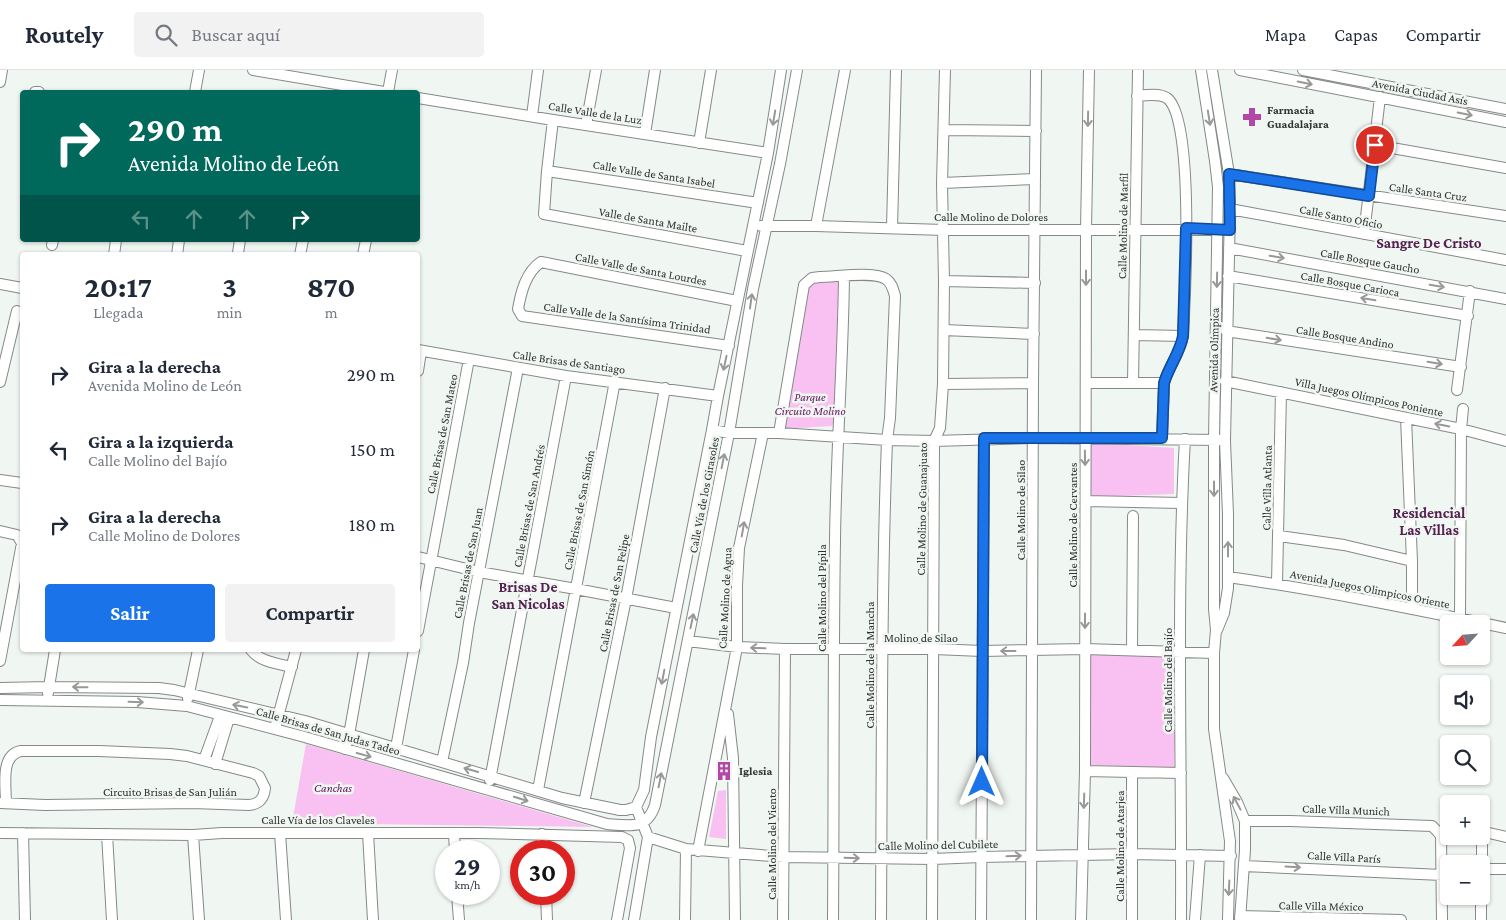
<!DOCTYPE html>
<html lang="es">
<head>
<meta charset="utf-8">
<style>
	:root { --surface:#fff; --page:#f2f2f3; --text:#1f2937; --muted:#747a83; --line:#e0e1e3; --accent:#1a73e8 }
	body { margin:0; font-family:"Crimson Pro",serif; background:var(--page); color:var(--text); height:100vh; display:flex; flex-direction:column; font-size:19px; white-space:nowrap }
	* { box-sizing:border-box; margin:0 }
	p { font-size:16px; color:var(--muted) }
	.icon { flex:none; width:28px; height:28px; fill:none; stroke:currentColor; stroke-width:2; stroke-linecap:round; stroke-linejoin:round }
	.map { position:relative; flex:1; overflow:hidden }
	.details { position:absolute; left:20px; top:182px; width:400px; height:400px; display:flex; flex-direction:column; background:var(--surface); border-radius:5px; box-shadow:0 1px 4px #0004 }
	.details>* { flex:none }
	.hud { position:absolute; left:20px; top:20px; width:400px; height:152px; border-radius:5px; box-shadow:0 1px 4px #0004; background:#00695c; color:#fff; overflow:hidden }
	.needle { width:32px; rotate:244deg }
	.fabs { position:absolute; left:1440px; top:545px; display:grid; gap:10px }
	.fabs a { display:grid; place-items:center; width:50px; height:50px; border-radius:5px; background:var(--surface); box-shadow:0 1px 4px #0004; font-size:25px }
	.speed { position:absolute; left:435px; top:770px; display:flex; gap:10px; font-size:25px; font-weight:700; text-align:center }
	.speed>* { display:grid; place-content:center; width:65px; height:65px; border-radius:50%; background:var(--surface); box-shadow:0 1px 4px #0004; line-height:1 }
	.speed small { font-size:12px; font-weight:400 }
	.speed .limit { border:8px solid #d22; background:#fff; color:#111 }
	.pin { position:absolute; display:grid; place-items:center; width:42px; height:42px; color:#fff; margin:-21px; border:2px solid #fff; border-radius:50%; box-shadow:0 1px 5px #0007 }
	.me { position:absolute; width:55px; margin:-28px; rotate:0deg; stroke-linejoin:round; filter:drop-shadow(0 0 4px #0008) }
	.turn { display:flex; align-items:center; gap:18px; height:105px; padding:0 25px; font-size:22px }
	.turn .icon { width:65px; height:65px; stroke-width:2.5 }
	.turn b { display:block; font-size:35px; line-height:42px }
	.lanes { display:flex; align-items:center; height:48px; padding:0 25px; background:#0003; justify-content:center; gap:25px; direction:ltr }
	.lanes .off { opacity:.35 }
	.eta { display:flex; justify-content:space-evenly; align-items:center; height:85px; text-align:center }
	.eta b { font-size:30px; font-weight:700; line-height:35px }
	.cta { display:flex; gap:10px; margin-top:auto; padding:10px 25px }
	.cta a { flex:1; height:58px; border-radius:5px; background:var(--accent); color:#fff; font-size:20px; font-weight:700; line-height:58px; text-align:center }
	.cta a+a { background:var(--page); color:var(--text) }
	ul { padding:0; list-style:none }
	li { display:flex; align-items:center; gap:15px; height:75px; padding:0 25px }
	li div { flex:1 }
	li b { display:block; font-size:19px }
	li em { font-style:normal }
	header { display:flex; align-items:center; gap:30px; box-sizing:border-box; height:70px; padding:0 25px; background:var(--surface); border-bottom:1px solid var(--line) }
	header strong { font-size:24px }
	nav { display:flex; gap:28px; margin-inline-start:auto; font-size:18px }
	.search { width:350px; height:45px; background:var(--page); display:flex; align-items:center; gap:12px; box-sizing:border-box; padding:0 18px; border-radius:5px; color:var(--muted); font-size:19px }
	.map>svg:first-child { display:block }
	.green { fill:#f8c1f1 }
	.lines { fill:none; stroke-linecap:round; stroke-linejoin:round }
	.minor-casing { stroke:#858a86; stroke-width:12 }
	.minor { stroke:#fff; stroke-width:10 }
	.oneway { stroke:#979898 }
	.route-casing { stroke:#114b97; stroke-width:12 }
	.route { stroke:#1a73e8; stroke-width:9 }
	.labels { text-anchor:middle; stroke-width:5; stroke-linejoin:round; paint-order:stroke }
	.street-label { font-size:12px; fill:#2f3230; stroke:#f0f6f1 }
	.poi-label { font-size:12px; font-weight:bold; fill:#2f3230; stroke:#f0f6f1; text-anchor:start }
	.park-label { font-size:12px; font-style:italic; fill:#64125e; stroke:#f0f6f1 }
	.quarter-label { font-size:15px; font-weight:bold; fill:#542150; stroke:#f0f6f1 }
</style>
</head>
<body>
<header>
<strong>Routely</strong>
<div class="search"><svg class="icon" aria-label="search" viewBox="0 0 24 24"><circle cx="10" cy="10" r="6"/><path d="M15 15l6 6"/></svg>Buscar aquí</div>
<nav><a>Mapa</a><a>Capas</a><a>Compartir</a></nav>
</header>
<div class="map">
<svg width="1506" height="850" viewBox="0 0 1506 850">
	<rect width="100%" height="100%" fill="#f0f6f1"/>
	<path class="green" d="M810 210 839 212 834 351 832 356 782 359Z
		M1091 373 1174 378V424L1091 427Z
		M1090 582 1177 584 1174 698 1088 695Z
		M306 674 593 757 292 753Z
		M726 720V769L709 767 718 721Z"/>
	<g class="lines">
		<g class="minor-casing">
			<path id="minor" d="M253 0 384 22
				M1201 0 1215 91 1218 117 1214 370V539L1216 560 1214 583V659L1230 771 1228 850
				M1212 0 1229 104 1230 139 1225 371 1228 444V518L1224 543 1217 560
				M1240 0 1506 52
				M1303 0 1506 39
				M0 12 2 0
				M35 22H39
				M195 22 199 0
				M388 22 392 0
				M1137 26C1146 25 1159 23 1167 28 1195 48 1185 228 1183 266 1180 283 1169 296 1164 313L1162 369
				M418 28 553 50 768 83
				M532 46 538 0
				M553 50 547 101 544 144 747 181
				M586 55 596 0
				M944 60 1036 61
				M645 64 655 0
				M699 73 711 0
				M1375 75 1506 98
				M547 101 758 133
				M1229 104 1506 146
				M942 113 1035 109
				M1230 139 1506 190
				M761 156H816L944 160H1224
				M816 156 845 0
				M892 158 896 0
				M1364 164 1380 27
				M52 175 53 170
				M1229 178 1506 229
				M238 183 240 170
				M114 185 116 170
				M177 185 179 170
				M300 185 303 170
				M363 185 366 170
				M1228 206 1468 246
				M944 211 1035 213
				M0 214 22 218
				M944 260 1034 264
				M1226 261 1461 297
				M1134 265 1183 266
				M729 276 522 246 518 239C521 222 526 202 541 192L737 231
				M418 280 566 306 718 326
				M418 301 421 281
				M1225 311 1461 359 1506 371
				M0 312 17 241
				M1086 313H1164
				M1133 313 1138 0
				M943 314 1033 313
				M1457 320 1470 221
				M1406 348 1412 491V538
				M712 360 729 363H779L887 370 934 371 1034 368 1221 370
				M779 363 804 215 812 208 820 207C836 207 874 201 886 209 892 213 893 219 895 226L890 348 887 370C881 530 882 690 881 850
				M0 410 22 413
				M1086 431 1181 433
				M0 461 17 465 22 473 0 591
				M1279 466 1344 475 1412 491
				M418 487 479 502 576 519 676 538
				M1228 507C1321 520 1414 539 1506 558
				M1277 514 1281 322
				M1460 549 1461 359 1463 339
				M418 561 469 289
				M688 571 737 577 785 579H934L982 581 1085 579 1214 583
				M251 580C260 592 279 594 292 597
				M1132 580 1133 446
				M0 618 49 617 159 618 174 620 305 651 562 728 620 740H626L636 737
				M48 623 55 580
				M188 628 198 580
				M0 630 137 632 187 636 301 666 607 754C630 756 647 760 655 735L729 363 753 219 780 94 797 0
				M728 644 733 688 735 850
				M275 658 296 580
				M396 678 414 580
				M345 679 349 665 364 580
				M204 690 220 646
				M442 692 463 593 469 553 518 298
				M215 694 229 648
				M1085 701 1181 703
				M1223 708 1237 732 1245 751V780L1240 850
				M490 710 566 306
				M538 720 615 311
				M0 733 45 735 193 733 249 735C260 734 264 728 265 718L259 706 253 703 187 686 170 684 99 681H21C0 685 6 715 6 733
				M584 733 626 529 665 318
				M636 737 644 720 651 667 712 360 718 326 768 83 781 0
				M1482 743V799
				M1245 751H1290L1432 756 1438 762 1441 766 1442 850
				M0 763 193 765 222 763H479L622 767 628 770 630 778 617 850
				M23 763 25 850
				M280 763 286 850
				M368 763 373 850
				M107 764 112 850
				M454 764 455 781
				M542 764 543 781
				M1482 764 1489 763 1506 767
				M193 765 199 850
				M648 767 686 779 784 787 933 789 981 787 1132 784 1231 786
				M698 781 737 577V516L739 478 763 363
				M1244 796 1442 805
				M1481 799H1506
				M457 824 459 850
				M546 824 547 850
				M1481 832V850
				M1240 846 1401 850
				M634 850 648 767 636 737
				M685 850 686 779
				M783 850 785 579
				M833 850C834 724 833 597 835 471 836 383 843 295 844 206
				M932 850 934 371 940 358 943 314 944 211 942 113 945 0
				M981 850 984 368
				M1031 850 1033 313 1036 0
				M1081 850 1085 701 1086 159 1089 0
				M1132 850V703
				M1181 850C1182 690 1176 529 1185 369
				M1195 850 1200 785"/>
		</g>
		<use href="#minor" class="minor"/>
	</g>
	<defs><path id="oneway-shaft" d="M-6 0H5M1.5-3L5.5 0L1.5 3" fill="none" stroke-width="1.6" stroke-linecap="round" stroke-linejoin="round" transform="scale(1.25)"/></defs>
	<g class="oneway">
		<use href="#oneway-shaft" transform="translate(1305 13) rotate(11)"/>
		<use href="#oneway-shaft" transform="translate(1465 44) rotate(11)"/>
		<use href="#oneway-shaft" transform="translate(774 48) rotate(99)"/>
		<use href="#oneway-shaft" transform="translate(1209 48) rotate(81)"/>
		<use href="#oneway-shaft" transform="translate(1088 49) rotate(91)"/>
		<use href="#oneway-shaft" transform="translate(1277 187) rotate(10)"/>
		<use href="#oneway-shaft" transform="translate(1086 208) rotate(90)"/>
		<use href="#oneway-shaft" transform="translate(1217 210) rotate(91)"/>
		<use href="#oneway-shaft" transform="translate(1437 216) rotate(10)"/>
		<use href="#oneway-shaft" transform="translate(1368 229) rotate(-170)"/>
		<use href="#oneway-shaft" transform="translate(751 231) rotate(-82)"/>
		<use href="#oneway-shaft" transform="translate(1274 269) rotate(9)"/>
		<use href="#oneway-shaft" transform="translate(725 293) rotate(102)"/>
		<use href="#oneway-shaft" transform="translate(1435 293) rotate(9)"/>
		<use href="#oneway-shaft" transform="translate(1442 355) rotate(-169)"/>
		<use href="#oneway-shaft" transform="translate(1085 388) rotate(89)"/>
		<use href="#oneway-shaft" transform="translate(723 391) rotate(-79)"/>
		<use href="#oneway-shaft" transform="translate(1214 419) rotate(90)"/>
		<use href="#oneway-shaft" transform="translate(743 459) rotate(-80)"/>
		<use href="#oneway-shaft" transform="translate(1228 479) rotate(-90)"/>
		<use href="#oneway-shaft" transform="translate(692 551) rotate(-78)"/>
		<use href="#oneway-shaft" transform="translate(1085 551) rotate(90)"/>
		<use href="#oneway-shaft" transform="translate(758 578) rotate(-178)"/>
		<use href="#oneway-shaft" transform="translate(1008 581) rotate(-180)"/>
		<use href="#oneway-shaft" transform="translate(663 607) rotate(101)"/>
		<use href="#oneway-shaft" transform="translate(80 617) rotate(-179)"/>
		<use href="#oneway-shaft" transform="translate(136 632) rotate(2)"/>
		<use href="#oneway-shaft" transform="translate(240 636) rotate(-169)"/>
		<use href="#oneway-shaft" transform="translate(364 685) rotate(15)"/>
		<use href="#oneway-shaft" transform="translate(471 700) rotate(-164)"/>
		<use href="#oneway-shaft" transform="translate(660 710) rotate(-79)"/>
		<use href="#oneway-shaft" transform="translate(521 729) rotate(17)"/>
		<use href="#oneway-shaft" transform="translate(1084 731) rotate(92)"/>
		<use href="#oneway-shaft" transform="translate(1237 733) rotate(-118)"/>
		<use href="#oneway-shaft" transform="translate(1014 786) rotate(-2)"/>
		<use href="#oneway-shaft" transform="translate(852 788) rotate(2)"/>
		<use href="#oneway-shaft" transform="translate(1293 797) rotate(3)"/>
		<use href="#oneway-shaft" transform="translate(1229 818) rotate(93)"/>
	</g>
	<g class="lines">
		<g class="route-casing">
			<path id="route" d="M982 712 984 368H1162L1164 313C1169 296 1180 283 1183 266L1186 158 1230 160 1229 104 1369 126 1375 75"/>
		</g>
		<use href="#route" class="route"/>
	</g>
	<defs>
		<g id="pharmacy-bare" transform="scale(1.5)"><path d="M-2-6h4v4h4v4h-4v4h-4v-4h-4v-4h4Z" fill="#b247a8" stroke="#f0f6f1" stroke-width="2.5" paint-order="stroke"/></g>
		<g id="building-bare" transform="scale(1.5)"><path d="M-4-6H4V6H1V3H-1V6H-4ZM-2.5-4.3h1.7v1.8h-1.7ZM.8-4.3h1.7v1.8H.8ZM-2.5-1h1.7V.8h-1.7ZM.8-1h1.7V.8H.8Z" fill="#b247a8" stroke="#f0f6f1" stroke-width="2.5" paint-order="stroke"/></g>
	</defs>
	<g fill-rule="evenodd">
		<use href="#pharmacy-bare" x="1252" y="47"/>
		<use href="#building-bare" x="724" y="701"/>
	</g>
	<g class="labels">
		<g class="street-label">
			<text transform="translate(1420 22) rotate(11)" y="4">Avenida Ciudad Asís</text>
			<text transform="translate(595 43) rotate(9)" y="4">Calle Valle de la Luz</text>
			<text transform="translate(654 104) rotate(9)" y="4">Calle Valle de Santa Isabel</text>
			<text transform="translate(1428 122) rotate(8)" y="4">Calle Santa Cruz</text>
			<text x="991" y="151">Calle Molino de Dolores</text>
			<text transform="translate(1341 147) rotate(11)" y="4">Calle Santo Oficio</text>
			<text transform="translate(648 150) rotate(10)" y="4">Valle de Santa Mailte</text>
			<text transform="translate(1123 156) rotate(-89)" y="4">Calle Molino de Marfil</text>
			<text transform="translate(1370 191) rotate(10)" y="4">Calle Bosque Gaucho</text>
			<text transform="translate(641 199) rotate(11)" y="4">Calle Valle de Santa Lourdes</text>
			<text transform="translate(1350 214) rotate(10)" y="4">Calle Bosque Carioca</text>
			<text transform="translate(627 248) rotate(8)" y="4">Calle Valle de la Santísima Trinidad</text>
			<text transform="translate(1345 267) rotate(9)" y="4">Calle Bosque Andino</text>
			<text transform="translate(1214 280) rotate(-89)" y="4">Avenida Olímpica</text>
			<text transform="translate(569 292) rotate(8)" y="4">Calle Brisas de Santiago</text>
			<text transform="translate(1369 327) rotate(12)" y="4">Villa Juegos Olímpicos Poniente</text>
			<text transform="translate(442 364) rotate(-79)" y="4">Calle Brisas de San Mateo</text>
			<text transform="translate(1267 418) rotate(-89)" y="4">Calle Villa Atlanta</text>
			<text transform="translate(704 425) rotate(-79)" y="4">Calle Vía de los Girasoles</text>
			<text transform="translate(529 436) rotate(-79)" y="4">Calle Brisas de San Andrés</text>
			<text transform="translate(922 439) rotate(-89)" y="4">Calle Molino de Guanajuato</text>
			<text transform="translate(579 440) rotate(-79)" y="4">Calle Brisas de San Simón</text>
			<text transform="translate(1021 440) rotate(-90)" y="4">Calle Molino de Silao</text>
			<text transform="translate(1073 455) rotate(-90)" y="4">Calle Molino de Cervantes</text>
			<text transform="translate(468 493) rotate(-79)" y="4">Calle Brisas de San Juan</text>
			<text transform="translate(1370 519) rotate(11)" y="4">Avenida Juegos Olimpicos Oriente</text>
			<text transform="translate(614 523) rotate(-79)" y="4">Calle Brisas de San Felipe</text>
			<text transform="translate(725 528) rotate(-87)" y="4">Calle Molino de Agua</text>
			<text transform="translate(822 528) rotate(-90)" y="4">Calle Molino del Pípila</text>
			<text x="921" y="572">Molino de Silao</text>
			<text transform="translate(870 595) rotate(-90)" y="4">Calle Molino de la Mancha</text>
			<text transform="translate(1168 610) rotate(-90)" y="4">Calle Molino del Bajío</text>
			<text transform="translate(328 661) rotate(16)" y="4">Calle Brisas de San Judas Tadeo</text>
			<text x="170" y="726">Circuito Brisas de San Julián</text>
			<text transform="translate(1346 740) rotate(2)" y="4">Calle Villa Munich</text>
			<text x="318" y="754">Calle Vía de los Claveles</text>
			<text transform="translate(772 774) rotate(-90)" y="4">Calle Molino del Viento</text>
			<text transform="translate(938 775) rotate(-1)" y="4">Calle Molino del Cubilete</text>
			<text transform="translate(1120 776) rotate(-90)" y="4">Calle Molino de Atarjea</text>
			<text transform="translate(1344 787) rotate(3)" y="4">Calle Villa París</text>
			<text transform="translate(1321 836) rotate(1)" y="4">Calle Villa México</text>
		</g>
		<g class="poi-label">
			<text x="1267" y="44">Farmacia<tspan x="1267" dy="14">Guadalajara</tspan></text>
			<text x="739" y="705">Iglesia</text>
		</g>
		<g class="park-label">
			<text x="810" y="331">Parque<tspan x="810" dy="14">Circuito Molino</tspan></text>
			<text x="333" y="722">Canchas</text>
		</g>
		<g class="quarter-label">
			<text x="1429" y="178">Sangre De Cristo</text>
			<text x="1429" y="448">Residencial<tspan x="1429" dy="17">Las Villas</tspan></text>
			<text x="528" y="522">Brisas De<tspan x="528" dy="17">San Nicolas</tspan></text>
		</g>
	</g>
</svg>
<div class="fabs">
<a><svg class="needle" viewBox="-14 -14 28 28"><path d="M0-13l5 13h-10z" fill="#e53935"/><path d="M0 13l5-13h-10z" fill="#747a83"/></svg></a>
<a><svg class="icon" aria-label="sound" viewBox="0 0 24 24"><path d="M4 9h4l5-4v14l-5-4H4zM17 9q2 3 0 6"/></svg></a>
<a><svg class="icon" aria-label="search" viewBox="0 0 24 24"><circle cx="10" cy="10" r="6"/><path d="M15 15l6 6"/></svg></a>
<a>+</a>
<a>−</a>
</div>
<div class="speed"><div>29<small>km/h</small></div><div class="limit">30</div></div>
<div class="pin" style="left:1375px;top:75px;background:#d93025"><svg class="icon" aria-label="arrive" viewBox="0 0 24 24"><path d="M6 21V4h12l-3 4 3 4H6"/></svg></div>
<svg class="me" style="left:982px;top:712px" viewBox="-20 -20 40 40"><path d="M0-17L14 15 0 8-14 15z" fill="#1a73e8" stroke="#fff" stroke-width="4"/></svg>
<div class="hud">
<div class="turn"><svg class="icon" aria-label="right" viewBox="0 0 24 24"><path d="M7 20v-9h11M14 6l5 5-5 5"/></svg><div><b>290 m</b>Avenida Molino de León</div></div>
<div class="lanes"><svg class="icon off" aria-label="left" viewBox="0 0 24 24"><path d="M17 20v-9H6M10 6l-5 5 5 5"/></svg><svg class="icon off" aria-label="ahead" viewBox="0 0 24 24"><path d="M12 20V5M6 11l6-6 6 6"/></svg><svg class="icon off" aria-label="ahead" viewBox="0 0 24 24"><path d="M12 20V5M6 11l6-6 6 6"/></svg><svg class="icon" aria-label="right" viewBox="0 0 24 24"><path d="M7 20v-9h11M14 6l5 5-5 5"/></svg></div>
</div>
<section class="details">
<div class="eta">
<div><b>20:17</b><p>Llegada</p></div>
<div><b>3</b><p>min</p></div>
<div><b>870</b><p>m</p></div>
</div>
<ul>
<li><svg class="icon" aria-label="right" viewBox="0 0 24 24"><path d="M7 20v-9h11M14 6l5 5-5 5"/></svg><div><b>Gira a la derecha</b><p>Avenida Molino de León</p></div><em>290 m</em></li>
<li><svg class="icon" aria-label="left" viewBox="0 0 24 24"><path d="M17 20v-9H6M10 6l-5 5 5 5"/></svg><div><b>Gira a la izquierda</b><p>Calle Molino del Bajío</p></div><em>150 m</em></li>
<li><svg class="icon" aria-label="right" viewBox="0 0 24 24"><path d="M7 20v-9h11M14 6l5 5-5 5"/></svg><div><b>Gira a la derecha</b><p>Calle Molino de Dolores</p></div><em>180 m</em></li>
</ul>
<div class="cta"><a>Salir</a><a>Compartir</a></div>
</section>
</div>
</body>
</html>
